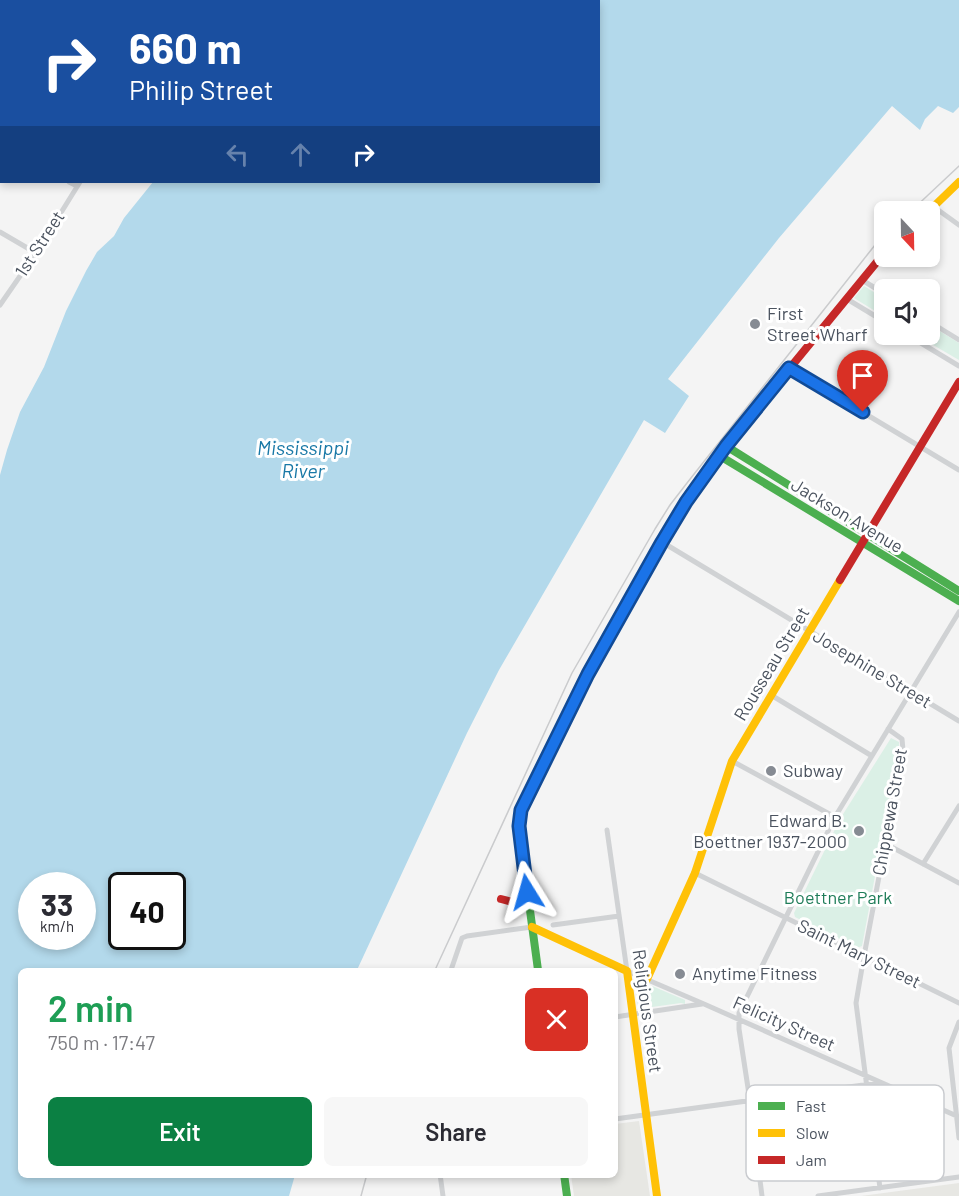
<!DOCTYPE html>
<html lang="en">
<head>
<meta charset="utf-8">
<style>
	:root { --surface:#fff; --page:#f7f7f7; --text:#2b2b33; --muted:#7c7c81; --accent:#0b8043 }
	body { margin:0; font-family:Barlow,sans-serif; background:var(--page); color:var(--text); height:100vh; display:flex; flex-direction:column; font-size:22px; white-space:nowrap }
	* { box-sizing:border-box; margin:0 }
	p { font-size:20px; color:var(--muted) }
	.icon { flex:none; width:33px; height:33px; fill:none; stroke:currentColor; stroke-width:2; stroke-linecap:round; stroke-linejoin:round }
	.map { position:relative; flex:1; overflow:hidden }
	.drawer { position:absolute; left:18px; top:968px; width:600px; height:210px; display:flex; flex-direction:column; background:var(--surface); border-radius:9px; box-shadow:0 3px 9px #0003 }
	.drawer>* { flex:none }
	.banner { position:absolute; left:0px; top:0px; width:600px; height:183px; box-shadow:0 3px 9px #0003; background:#1a4fa0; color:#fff; overflow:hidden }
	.needle { width:39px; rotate:158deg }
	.fabs { position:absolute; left:874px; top:201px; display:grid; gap:12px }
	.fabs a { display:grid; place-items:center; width:66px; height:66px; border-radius:9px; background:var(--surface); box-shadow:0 3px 9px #0003; font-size:30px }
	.speed { position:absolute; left:18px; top:872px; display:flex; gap:12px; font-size:30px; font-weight:700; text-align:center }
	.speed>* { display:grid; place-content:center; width:78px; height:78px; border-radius:50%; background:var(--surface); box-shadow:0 3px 9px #0003; line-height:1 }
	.speed small { font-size:15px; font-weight:400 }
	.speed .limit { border:3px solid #111; border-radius:9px; background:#fff; color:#111 }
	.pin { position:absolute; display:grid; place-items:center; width:51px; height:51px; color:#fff; margin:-62px -26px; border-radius:50% 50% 50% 0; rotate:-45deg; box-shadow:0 0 6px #0007 }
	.pin .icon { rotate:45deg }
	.me { position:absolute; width:66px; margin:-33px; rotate:352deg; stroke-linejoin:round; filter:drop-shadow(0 0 4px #0008) }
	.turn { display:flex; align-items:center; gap:21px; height:126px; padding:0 30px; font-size:27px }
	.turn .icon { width:78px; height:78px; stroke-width:2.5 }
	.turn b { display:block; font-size:42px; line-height:51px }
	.lanes { display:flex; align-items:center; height:57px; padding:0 30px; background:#0003; justify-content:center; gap:30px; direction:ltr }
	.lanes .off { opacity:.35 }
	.round { display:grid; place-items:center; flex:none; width:63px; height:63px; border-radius:9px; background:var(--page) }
	.overview { display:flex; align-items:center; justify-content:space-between; height:102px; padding:0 30px }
	h1 { font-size:36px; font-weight:600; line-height:45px; color:#1e9e55 }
	.primary-button { display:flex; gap:12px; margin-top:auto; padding:12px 30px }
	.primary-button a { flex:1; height:69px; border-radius:9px; background:var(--accent); color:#fff; font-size:24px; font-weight:600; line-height:69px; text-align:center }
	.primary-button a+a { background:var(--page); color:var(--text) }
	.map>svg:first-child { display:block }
	.commercial { fill:#e7e7e3 }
	.green { fill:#dbf0e6 }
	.water { fill:#b3d9eb; fill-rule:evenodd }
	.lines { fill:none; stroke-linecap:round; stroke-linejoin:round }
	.street { stroke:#d0d2d4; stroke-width:5 }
	.fast { stroke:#4caf50; stroke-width:8 }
	.slow { stroke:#ffc107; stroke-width:8 }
	.jam { stroke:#c62828; stroke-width:8 }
	.rail { stroke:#cacbcd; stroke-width:1.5 }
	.route-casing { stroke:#114b97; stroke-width:15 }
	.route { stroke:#1a73e8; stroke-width:10 }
	.poi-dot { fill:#868b93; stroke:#fff; stroke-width:2 }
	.labels { text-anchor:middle; stroke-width:6; stroke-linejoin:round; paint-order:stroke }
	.street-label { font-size:18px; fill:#4b535f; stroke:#fff }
	.poi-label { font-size:18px; fill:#4b535f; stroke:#fff; text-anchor:start }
	.park-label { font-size:18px; fill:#1f7d59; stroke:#fff }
	.water-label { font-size:20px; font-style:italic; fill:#1878a6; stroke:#fff }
	.key { fill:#fff; stroke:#c9cbcf; stroke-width:1.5 }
	.key-label { font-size:16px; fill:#4b535f }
</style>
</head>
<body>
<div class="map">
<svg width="959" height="1196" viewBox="0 0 959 1196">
	<rect width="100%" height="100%" fill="#f4f4f4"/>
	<path class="commercial" d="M639 1121 650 1196H574L571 1175 615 1174V1124Z
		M959 1183V1196H861Z"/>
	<path class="green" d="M864 286 885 299V317L854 298Z
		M930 325 959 343V360L916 335 930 334Z
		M891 738 899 742V747L862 946 857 948 795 917 794 913 840 819Z
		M638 980 685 1000V1004L681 1003 652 1007V1009L642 1010V1007H638L635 982Z"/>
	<path class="water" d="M295 0H959V107L953 113 938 106 925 119 920 130 892 106 779 238 668 379 689 396 665 433 644 420 499 670 467 733 357 970H21V1174L295 1175 289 1196H0V475L7 450 20 412 44 367 66 311 86 271 97 252 114 236 124 218 153 182H598V2L294 1ZM32 885H82V936H32ZM122 885H172V936H122Z"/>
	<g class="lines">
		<path class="street" d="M80 2 81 0
			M189 2 190 0
			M0 9 2 10
			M0 43 2 44
			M0 133 2 131
			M0 140 2 141
			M69 182 77 186
			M934 207 959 225
			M0 232 36 253
			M862 280 885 294
			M847 299 885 322
			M0 305 36 253 80 182
			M930 322 959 340
			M906 334 959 366
			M789 368 959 470
			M662 542 959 721
			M771 695 872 756
			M732 761 835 817
			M607 830 627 971 704 1004 959 1117
			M886 844 959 883
			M923 864 959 806
			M695 873 959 1003
			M553 925 619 916
			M451 970 462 938 467 936 532 927
			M615 1017 702 1004
			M959 1022 949 1048 959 1138
			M615 1119 878 1083
			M440 1174 443 1196
			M880 1188 856 1003 864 956 903 750 902 739 888 729
			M762 1196 750 1101 739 1029V1013L835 817 959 612
			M818 1196 959 1177"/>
		<path class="fast" d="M726 446 959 591
			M720 456 959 601
			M538 970 518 821 520 813 588 674 656 554
			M564 1174 567 1196"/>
		<path class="slow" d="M928 212 959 182
			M532 927 627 971 657 1196
			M647 979 695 873 732 761 840 580"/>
		<path class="jam" d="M656 554 686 502 726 446 885 252
			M840 580 959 382
			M501 899 516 903 521 900 527 892"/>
		<path class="rail" d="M910 212 959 166
			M435 970 572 673 655 529 670 505 687 483 875 245 885 236
			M361 1196 367 1174"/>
	</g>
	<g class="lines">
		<g class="route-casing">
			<path id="route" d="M527 892 519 826 521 810 588 674 662 542 686 502 726 446 789 368 863 412"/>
		</g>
		<use href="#route" class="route"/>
	</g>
	<g class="poi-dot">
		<circle cx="755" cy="324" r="6"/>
		<circle cx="771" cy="771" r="6"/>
		<circle cx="859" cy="831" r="6"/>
		<circle cx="680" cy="974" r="6"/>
	</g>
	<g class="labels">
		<g class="street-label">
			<text transform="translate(40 244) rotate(-57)" y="6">1st Street</text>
			<text transform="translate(847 516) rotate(31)" y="6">Jackson Avenue</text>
			<text transform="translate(772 664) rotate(-59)" y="6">Rousseau Street</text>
			<text transform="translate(872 669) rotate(31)" y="6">Josephine Street</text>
			<text transform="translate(890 812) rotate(-80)" y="6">Chippewa Street</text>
			<text transform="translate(859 954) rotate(26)" y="6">Saint Mary Street</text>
			<text transform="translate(647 1011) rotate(82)" y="6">Religious Street</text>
			<text transform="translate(784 1024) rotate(24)" y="6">Felicity Street</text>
		</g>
		<g class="poi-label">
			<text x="767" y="320">First<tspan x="767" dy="21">Street Wharf</tspan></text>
			<text x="783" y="777">Subway</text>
			<text x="847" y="827" text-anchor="end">Edward B.<tspan x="847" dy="21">Boettner 1937-2000</tspan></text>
			<text x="692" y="980">Anytime Fitness</text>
		</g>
		<g class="park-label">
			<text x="838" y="904">Boettner Park</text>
		</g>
		<g class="water-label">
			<text x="303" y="455">Mississippi<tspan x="303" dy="23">River</tspan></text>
		</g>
	</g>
	<rect x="746" y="1085" width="198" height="96" rx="9" class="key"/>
	<rect x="758" y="1102" width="27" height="8" fill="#4caf50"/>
	<rect x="758" y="1129" width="27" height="8" fill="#ffc107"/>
	<rect x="758" y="1156" width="27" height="8" fill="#c62828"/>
	<g class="key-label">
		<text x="796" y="1112">Fast</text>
		<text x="796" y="1139">Slow</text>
		<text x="796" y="1166">Jam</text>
	</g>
</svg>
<div class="fabs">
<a><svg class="needle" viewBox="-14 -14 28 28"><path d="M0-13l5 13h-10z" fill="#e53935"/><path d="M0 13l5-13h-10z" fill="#7c7c81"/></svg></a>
<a><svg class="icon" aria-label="sound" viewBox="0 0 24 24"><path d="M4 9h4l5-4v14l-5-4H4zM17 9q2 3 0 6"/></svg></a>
</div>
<div class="speed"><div>33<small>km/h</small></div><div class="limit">40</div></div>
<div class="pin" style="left:863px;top:412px;background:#d93025"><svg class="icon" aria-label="arrive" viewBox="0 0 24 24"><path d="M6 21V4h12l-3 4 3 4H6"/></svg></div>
<svg class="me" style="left:527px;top:892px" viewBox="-20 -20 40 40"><path d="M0-17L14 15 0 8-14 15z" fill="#1a73e8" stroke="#fff" stroke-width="4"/></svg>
<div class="banner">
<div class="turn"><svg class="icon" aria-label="right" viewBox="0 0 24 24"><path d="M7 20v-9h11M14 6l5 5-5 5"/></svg><div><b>660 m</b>Philip Street</div></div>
<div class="lanes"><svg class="icon off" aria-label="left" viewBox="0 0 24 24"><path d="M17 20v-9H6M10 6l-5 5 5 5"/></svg><svg class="icon off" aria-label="ahead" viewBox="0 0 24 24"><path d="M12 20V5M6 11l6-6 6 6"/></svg><svg class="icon" aria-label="right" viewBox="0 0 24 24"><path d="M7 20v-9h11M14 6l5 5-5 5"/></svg></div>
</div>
<section class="drawer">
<div class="overview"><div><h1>2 min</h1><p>750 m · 17:47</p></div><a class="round" style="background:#d93025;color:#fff"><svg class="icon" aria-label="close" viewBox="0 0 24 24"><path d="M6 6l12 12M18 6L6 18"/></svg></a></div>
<div class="primary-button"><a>Exit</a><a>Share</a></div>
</section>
</div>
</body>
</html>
